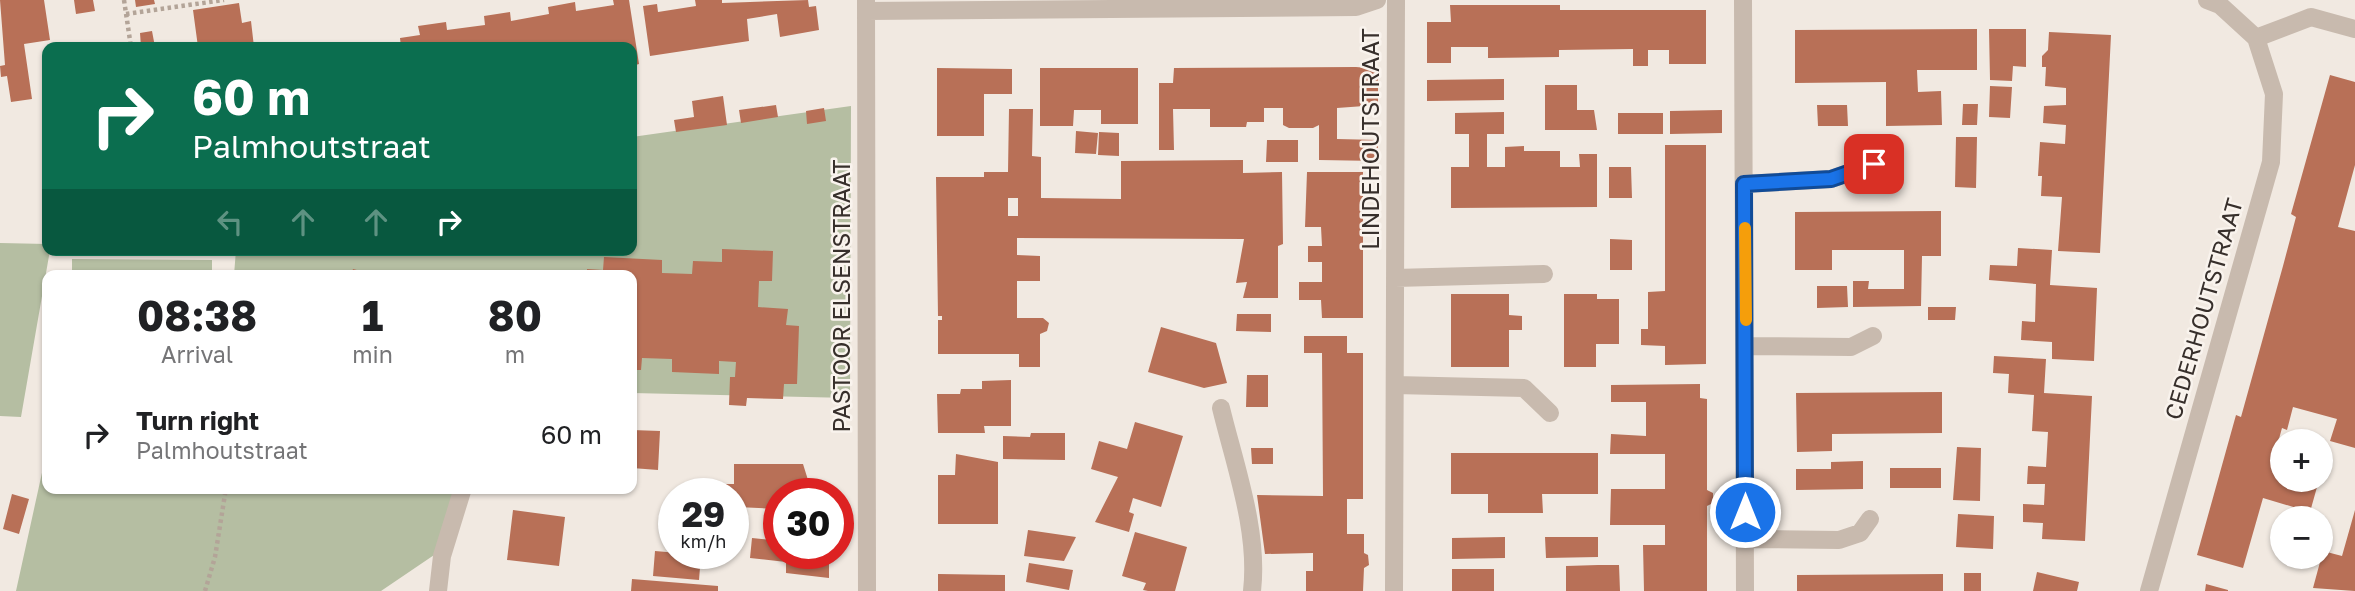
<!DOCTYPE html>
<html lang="en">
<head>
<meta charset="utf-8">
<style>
	:root { --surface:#fff; --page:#f2f2f2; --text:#202124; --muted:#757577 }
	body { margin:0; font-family:"Golos Text",sans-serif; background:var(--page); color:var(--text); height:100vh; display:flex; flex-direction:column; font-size:26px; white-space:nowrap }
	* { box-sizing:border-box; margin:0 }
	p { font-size:23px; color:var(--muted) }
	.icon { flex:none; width:38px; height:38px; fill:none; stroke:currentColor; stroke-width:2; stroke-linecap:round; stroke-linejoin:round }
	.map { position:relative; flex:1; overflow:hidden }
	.panel { position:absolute; left:42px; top:270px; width:595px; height:224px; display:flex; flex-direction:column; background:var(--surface); border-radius:14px; box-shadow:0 2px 5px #0004 }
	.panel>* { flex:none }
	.top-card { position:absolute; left:42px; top:42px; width:595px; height:214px; border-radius:14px; box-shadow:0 2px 5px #0004; background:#0b6e4f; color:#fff; overflow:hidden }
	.fabs { position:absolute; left:2270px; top:429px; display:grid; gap:14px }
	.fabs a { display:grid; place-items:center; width:63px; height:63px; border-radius:50%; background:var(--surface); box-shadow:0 2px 5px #0004; font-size:35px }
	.speed { position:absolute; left:658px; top:478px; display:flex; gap:14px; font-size:35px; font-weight:700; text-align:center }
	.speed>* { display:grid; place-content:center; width:91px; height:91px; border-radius:50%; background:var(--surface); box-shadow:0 2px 5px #0004; line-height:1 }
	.speed small { font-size:18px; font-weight:400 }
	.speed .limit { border:10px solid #d22; background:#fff; color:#111 }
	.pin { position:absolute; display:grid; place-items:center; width:60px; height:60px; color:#fff; margin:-30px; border-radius:14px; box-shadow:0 4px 10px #0006 }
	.me { position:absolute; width:77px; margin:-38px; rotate:0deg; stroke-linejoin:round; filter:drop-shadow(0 0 5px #0008) }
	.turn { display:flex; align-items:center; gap:24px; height:147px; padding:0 35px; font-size:32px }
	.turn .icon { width:91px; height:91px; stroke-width:2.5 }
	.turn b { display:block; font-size:49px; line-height:60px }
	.lanes { display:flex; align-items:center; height:66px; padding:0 35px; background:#0003; justify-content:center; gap:35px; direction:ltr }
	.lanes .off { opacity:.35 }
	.eta { display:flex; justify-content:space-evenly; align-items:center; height:119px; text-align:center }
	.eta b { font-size:42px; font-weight:700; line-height:49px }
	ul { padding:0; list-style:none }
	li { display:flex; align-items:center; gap:21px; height:91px; padding:0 35px }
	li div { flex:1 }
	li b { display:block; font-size:26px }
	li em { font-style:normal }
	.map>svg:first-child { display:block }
	.green { fill:#b5bea2 }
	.building { fill:#b87057; fill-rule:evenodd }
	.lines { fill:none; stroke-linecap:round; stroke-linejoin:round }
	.path { stroke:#b3a498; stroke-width:4.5; stroke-dasharray:3.5 3.5; stroke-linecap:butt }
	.lane { stroke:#c8baae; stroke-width:18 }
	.street { stroke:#c8baae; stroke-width:18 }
	.route-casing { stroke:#114b97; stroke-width:18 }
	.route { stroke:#1a73e8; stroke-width:12 }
	.slow { stroke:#f59e0b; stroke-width:12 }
	.labels { text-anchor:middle; stroke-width:5; stroke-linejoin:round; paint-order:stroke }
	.street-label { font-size:23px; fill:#372f2b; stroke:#f9f3ed }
</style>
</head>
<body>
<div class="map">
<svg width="2355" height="591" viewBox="0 0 2355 591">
	<rect width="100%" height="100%" fill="#f1e9e1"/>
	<path class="green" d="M851 106 850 398 632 393V275H234L236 250H632V137Z
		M0 243 47 244 50 250 21 417 0 416Z
		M72 259 212 260V275H72Z
		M47 450V488H454L440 551 381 591H16Z"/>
	<path class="building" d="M0 0H44L50 40 24 44 32 99 11 102 7 76 1 77 0 66 5 65Z
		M74 0H93L95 11 76 14Z
		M135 0H154L155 4 136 7Z
		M613 0H629L639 64 632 66V47H401L400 38 420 35 418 26 446 22 447 30 485 25 484 16 510 12 511 21 549 14 548 7 575 2 576 11 614 5Z
		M695 0H722V3L808 0 809 7 816 6 819 30 780 37 777 14 747 19 749 41 650 56 643 6 657 4 658 12 696 6Z
		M239 3 242 23 251 21 254 47H198L193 10Z
		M1450 5H1560V10H1706V64H1669V50H1648V66H1633V49L1559 50V57L1488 58V47H1451V63H1427V22H1451Z
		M1977 29V70H1917L1918 92 1941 91 1942 125 1886 126V82L1795 83V30Z
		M1989 29H2026V67L2013 66 2012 81 1990 80Z
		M152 31 155 47H141L140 33Z
		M2049 32 2111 35 2100 253 2058 251 2062 197 2041 196 2042 176H2038L2040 142 2065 144 2066 125 2043 123 2044 106 2066 105V88L2045 86 2046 67H2042V56L2048 50Z
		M1356 67 1378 69V105L1337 108V139L1378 140V161L1319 160V125L1313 128H1289L1283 125V108H1264V122H1247L1246 127H1210V109H1173L1174 150H1159V83H1173L1174 68Z
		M937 68 1012 69V94H984V136H937Z
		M1040 68H1138V124H1101V110H1074L1073 126H1040Z
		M2330 75 2355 82V165L2338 227 2355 231V448L2330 441 2337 419 2293 407 2287 430 2282 428 2272 464 2282 467V480H2319L2310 512 2263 498 2243 568 2197 555 2236 415 2241 417 2283 266 2296 217 2291 214Z
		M1504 79V100L1427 101V80Z
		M1545 85H1577V110H1594L1597 130H1545Z
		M1990 86 2012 87 2010 118 1989 117Z
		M723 96 727 125 676 132 674 120 694 117 692 101Z
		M1963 104H1978L1977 125H1962Z
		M776 105 778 117 741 123 739 110Z
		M1817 105H1847L1848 126H1818Z
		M824 108 826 121 807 124 806 111Z
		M1009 109H1033L1032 156 1041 157V198L1121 199V161L1243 160V173L1282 172 1283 244 1278 246V298H1243L1247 282 1236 283 1244 239 1017 238V255L1040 256V281H1017V318H1043L1049 323 1047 331 1040 334V367H1019V354H938V320H942V316H938L936 177H984V172H1008ZM1008 198H1018V216H1008Z
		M1722 110V133L1670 134V111Z
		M1504 112V134H1487V167H1505V147L1524 146V151H1560V167H1580L1579 154H1597V207L1451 208V167H1469V134H1455V113Z
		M1618 113H1663V134H1618Z
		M1076 131 1098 133 1096 154 1075 153Z
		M1099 132 1119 133V156L1098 155Z
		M1956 137H1977L1976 188 1955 187Z
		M1267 140H1298V162H1266Z
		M1665 145H1706V364L1665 365V346L1641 345V329H1648V292L1665 291Z
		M1609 167H1631L1632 198H1609Z
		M1307 172H1363V318H1322L1321 300H1299V282H1322V262H1308V246H1322L1321 227H1305Z
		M1941 211V256H1922L1921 306 1853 307V281H1869L1868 289H1904V250H1832V270H1795V212Z
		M1610 239 1632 240V270H1610Z
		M2018 248 2052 250 2050 285 2097 288 2094 361 2052 359V342L2021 340 2022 321 2035 322 2036 284 1989 280 1990 265 2017 266Z
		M722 249 773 251 772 281H759L758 307 788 309 786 325 799 326 797 384H784L783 399 747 398 746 406 729 405 730 377H735L736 362 719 361V374L672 372V359L642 358 641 370H632V275H587V269L603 270 604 257 662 260V273L692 274 693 261 722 262Z
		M353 269 372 274V275H351Z
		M1817 286H1847L1848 307 1817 308Z
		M1451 294H1509V315L1522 316V330H1509V367H1451Z
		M1564 294H1597V299H1619V344H1596V367H1564Z
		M1928 307H1956L1955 320H1928Z
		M1237 314H1271V332L1236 331Z
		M1161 327 1216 343 1227 383 1204 388 1148 372Z
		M1304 336H1347V353H1363V499H1347V534H1364V553L1368 555 1369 565 1364 568 1363 591H1306V571H1313V553L1265 554 1257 495 1323 496 1322 353H1304Z
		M1994 356 2046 359 2044 393 2092 396 2085 541 2042 539 2043 523 2023 522V504L2044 505 2045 484H2027L2028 466 2046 467 2048 432 2032 431 2034 395 2008 393 2009 374 1993 373Z
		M1247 375H1268V407H1246Z
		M1011 380V426H984L985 433H938L937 394H960L961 389H982V381Z
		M1700 384V398L1707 399V490L1713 493V503L1707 506V591H1644L1643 545H1665V525H1610L1611 489H1665V454H1610L1611 434 1646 436V402H1611V385Z
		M1942 392V433L1832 434V451L1797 452 1796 393Z
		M1135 422 1183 436 1161 507 1133 498 1129 512 1134 514 1129 532 1095 522 1118 477 1091 469 1099 441 1127 449Z
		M632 430 660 431 658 470 632 468Z
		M1031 433H1065V460L1003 459V436L1030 437Z
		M1957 447 1981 448 1980 501 1953 500Z
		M1251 448H1273V464H1252Z
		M1451 453H1598V494H1542L1543 513H1488V494H1451Z
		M956 454 998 462V524H938V475H955Z
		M1863 461V489L1796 490V469H1831V462Z
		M734 464H803L808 480 804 484 803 494H779L778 509 737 507V513H733V494H714V484H734Z
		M1890 468H1941V488H1890Z
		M12 494 29 499 19 534 3 529Z
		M513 510 565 517 559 566 507 560Z
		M2355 510V591L2313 588 2323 551 2342 556Z
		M1958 514 1994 516 1993 549 1956 547Z
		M1028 530 1076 537 1064 561 1024 556Z
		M1135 532 1187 547 1175 591H1148L1143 590 1146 583 1122 576Z
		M1505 537V558L1452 559V538Z
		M1545 537H1598V557L1546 558Z
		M752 538 779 541V553H829V578L786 573V562L750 558Z
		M655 551 701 555 699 580 653 576Z
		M1029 563 1073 570 1069 590 1026 582Z
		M1598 565H1619L1620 591H1566V566Z
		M1452 569H1494V591H1452Z
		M2037 572 2079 582 2077 591H2033Z
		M1964 573H1981V591H1964Z
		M938 574 1005 575V591H938Z
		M1943 574V591H1797V575Z
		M632 579 718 586V591H631Z
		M2206 584 2228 590V591H2205Z"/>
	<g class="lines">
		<path class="path" d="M124 0 131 47
			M126 14 224 0
			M205 591 215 557 226 488"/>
		<path class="lane" d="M1221 408C1235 466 1259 531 1252 591
			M438 591 442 556 463 488"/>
		<path class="street" d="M866 0 867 591
			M1743 0 1745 591
			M2207 0 2220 5 2256 38
			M867 11 1356 7 1377 0
			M2256 38 2311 17 2355 29
			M1744 184 1831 179 1874 164
			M1395 278 1544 274
			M1746 346 1851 347 1873 336
			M1395 385 1524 388 1550 413
			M1745 539 1839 540 1860 533 1870 519
			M1394 591 1396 0
			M2149 591 2271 162 2274 94 2256 38"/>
	</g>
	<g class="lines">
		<g class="route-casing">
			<path id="route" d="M1745 512 1744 184 1831 179 1874 164"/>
		</g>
		<use href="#route" class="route"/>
		<path class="slow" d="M1745 228 1746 320"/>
	</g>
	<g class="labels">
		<g class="street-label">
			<text transform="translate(1371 139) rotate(-90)" y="8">LINDEHOUTSTRAAT</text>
			<text transform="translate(842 296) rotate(-90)" y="8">PASTOOR ELSENSTRAAT</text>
			<text transform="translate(2204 309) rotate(-74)" y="8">CEDERHOUTSTRAAT</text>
		</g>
	</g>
</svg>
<div class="fabs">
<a>+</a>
<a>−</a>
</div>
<div class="speed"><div>29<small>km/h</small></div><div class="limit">30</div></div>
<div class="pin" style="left:1874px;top:164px;background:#d93025"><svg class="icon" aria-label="arrive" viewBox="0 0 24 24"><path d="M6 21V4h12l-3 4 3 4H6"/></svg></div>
<svg class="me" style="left:1745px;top:512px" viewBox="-20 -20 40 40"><circle r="17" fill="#1a73e8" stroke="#fff" stroke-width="3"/><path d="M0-11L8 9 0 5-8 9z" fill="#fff"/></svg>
<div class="top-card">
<div class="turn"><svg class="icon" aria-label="right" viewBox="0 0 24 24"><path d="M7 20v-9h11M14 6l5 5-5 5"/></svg><div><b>60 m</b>Palmhoutstraat</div></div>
<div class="lanes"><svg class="icon off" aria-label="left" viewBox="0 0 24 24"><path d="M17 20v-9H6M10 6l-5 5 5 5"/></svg><svg class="icon off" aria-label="ahead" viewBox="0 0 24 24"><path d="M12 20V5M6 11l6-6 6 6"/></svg><svg class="icon off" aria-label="ahead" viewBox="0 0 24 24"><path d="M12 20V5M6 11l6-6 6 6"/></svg><svg class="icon" aria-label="right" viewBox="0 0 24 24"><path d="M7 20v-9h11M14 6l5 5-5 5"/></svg></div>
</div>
<section class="panel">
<div class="eta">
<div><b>08:38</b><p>Arrival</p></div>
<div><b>1</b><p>min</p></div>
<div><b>80</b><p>m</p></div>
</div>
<ul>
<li><svg class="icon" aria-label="right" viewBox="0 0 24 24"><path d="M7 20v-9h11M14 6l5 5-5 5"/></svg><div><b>Turn right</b><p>Palmhoutstraat</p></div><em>60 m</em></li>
</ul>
</section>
</div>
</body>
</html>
